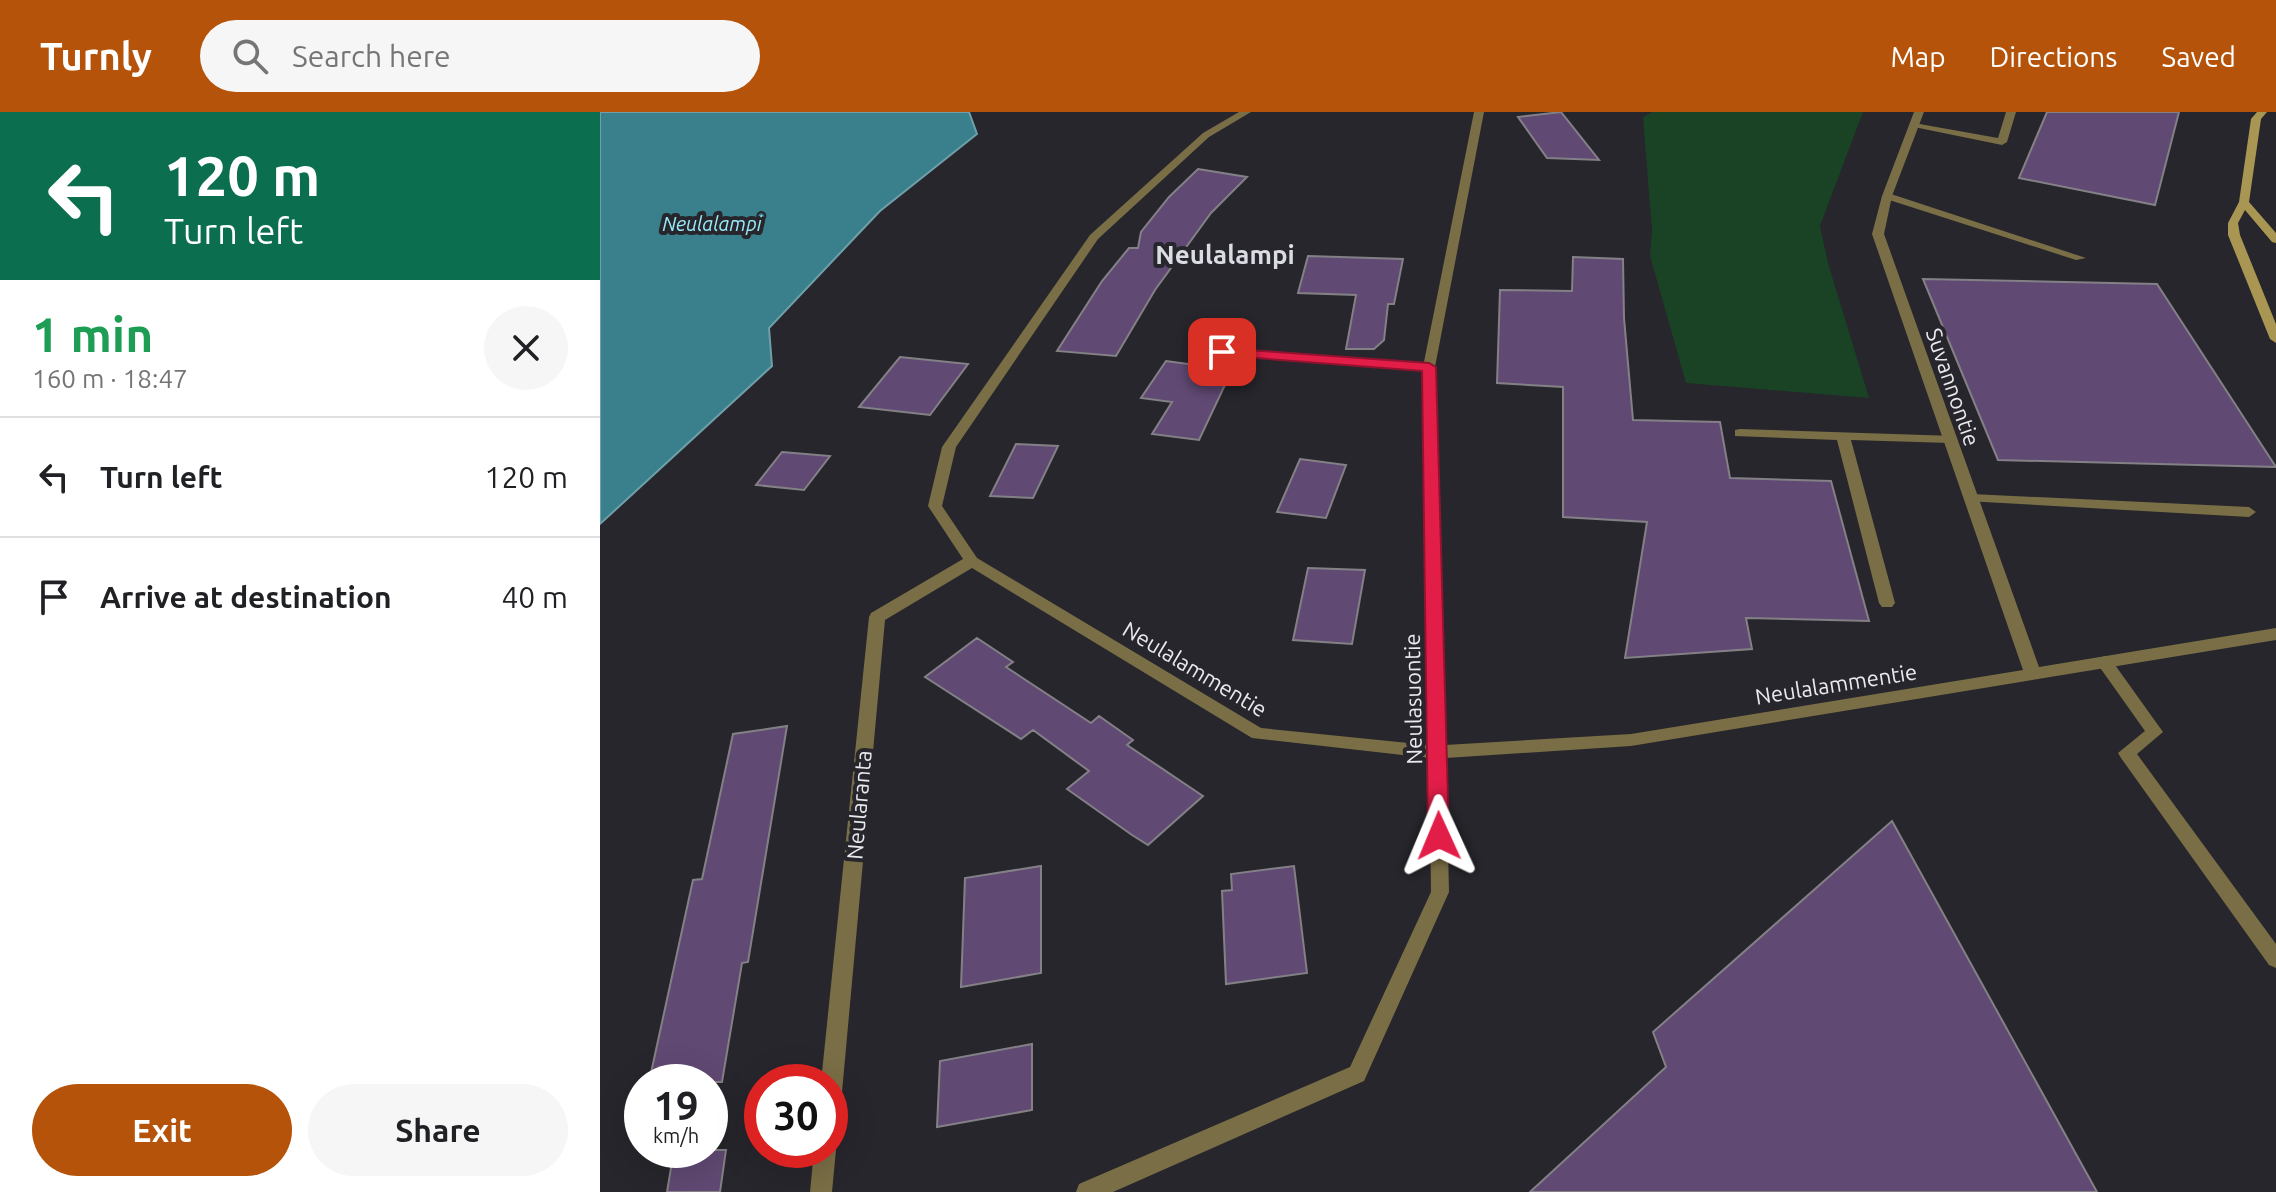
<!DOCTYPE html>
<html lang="en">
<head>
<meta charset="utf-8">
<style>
	:root { --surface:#fff; --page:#f6f6f6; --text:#202124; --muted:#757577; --line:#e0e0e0; --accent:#b45309 }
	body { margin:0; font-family:Ubuntu,sans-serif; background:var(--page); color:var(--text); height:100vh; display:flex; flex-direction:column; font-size:30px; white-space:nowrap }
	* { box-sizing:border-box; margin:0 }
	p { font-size:26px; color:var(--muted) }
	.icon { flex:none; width:44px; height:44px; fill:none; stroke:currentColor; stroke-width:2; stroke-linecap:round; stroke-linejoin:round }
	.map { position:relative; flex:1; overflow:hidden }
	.panel { display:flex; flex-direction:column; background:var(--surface); width:600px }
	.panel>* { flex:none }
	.banner { background:#0b6e4f; color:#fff; overflow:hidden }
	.speed { position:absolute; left:24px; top:952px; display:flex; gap:16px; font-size:40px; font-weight:700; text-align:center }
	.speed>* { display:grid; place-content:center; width:104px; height:104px; border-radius:50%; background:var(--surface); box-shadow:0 8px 32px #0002; line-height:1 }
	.speed small { font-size:20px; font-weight:400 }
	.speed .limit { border:12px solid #d22; background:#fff; color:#111 }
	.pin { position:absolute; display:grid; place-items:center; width:68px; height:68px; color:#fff; margin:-34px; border-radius:16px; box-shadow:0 4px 12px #0006 }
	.me { position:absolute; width:88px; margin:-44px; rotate:359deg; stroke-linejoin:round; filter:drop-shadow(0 0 6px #0008) }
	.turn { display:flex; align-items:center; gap:28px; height:168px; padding:0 32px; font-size:36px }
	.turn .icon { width:104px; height:104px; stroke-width:2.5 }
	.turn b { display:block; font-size:56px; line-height:68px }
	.round { display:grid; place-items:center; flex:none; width:84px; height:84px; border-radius:42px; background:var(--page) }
	.head { display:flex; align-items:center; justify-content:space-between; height:136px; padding:0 32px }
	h1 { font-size:48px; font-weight:700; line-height:60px; color:#1e9e55 }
	.button { display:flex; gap:16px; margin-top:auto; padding:16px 32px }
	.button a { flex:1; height:92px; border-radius:48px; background:var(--accent); color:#fff; font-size:32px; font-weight:700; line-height:92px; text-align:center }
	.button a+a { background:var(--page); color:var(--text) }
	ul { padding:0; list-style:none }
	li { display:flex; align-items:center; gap:24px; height:120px; padding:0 32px; border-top:2px solid var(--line) }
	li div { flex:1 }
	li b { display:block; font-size:30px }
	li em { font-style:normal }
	header { display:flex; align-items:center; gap:48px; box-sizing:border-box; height:112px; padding:0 40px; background:var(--accent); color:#fff }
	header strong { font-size:38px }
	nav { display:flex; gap:44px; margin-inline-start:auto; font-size:28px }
	.search { width:560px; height:72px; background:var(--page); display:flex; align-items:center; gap:20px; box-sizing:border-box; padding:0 28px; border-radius:44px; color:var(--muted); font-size:30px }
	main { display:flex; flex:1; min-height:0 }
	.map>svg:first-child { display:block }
	.green { fill:#1a4225 }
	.water { fill:#3a808c; stroke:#6fa0a9; stroke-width:2 }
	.building { fill:#604973; stroke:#838086; stroke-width:2 }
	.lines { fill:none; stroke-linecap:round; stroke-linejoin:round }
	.service { fill:#7a6e46; fill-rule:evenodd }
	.minor { fill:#7a6e46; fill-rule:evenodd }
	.secondary { fill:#a99653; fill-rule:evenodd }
	.route { fill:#e11d48; stroke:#92132f; stroke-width:2 }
	.labels { text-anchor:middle; stroke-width:8; stroke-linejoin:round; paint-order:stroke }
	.far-water-label { font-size:20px; font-style:italic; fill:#99eaf9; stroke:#26262c }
	.street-label { font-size:22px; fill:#eaeaee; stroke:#26262c }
	.far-district-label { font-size:26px; font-weight:bold; fill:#dbdbe3; stroke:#26262c }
</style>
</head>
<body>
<header>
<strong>Turnly</strong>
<div class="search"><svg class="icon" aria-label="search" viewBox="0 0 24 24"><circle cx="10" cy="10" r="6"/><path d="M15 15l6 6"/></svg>Search here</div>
<nav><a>Map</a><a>Directions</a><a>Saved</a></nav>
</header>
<main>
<section class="panel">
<div class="banner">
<div class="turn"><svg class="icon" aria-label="left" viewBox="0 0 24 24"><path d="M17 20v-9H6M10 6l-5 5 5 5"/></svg><div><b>120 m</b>Turn left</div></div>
</div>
<div class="head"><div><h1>1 min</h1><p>160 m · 18:47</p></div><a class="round"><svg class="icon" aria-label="close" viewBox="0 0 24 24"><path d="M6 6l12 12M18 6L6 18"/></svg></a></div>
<ul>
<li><svg class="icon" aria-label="left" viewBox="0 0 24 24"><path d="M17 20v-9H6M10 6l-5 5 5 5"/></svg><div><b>Turn left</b></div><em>120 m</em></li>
<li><svg class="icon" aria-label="arrive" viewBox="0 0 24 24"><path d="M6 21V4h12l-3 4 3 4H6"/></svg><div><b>Arrive at destination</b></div><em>40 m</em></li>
</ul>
<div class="button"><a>Exit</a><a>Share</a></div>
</section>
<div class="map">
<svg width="1676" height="1080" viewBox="0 0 1676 1080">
	<rect width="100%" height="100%" fill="#26262c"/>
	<path class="green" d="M1052 0H1263L1220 114 1228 151 1269 286 1086 271 1050 144 1052 118 1043 5Z"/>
	<path class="water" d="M0 0H369L377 22 280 99 169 216 172 254 0 412Z"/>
	<path class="building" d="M961 0 999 48 947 46 918 5Z
		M1447 0H1579L1555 93 1419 66Z
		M598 57 647 65 611 101 555 178 516 244 457 239 502 169 529 136H538L541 120 569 85Z
		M708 144 803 147 794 192H788L784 228 774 237H746L756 183 698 181Z
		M973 145 1023 147 1024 206 1033 308 1120 310 1130 366 1231 369 1269 509 1146 506 1152 537 1025 546 1047 410 963 405V275L897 271 900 178 972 179Z
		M1323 167 1557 172 1676 355 1398 348Z
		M300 245 368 252 330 303 259 295Z
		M566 249 632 258 599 328 552 322 572 290 541 286Z
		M416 332 458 334 433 386 390 384Z
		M182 340 230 344 204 378 156 373Z
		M700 347 746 353 726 406 677 400Z
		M708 456 765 458 752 532 693 528Z
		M377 526 413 550 406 555 491 611 499 604 533 628 527 633 603 684 548 733 532 723 467 677 489 659 433 618 421 627 325 565Z
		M187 614 148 850 142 851 122 970H49L93 768 102 767 133 622Z
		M1292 709 1497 1080H930L1066 955 1053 920Z
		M441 754V861L361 875 365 766Z
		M694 754 707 861 626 872 622 779 632 778 631 762Z
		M432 932V998L337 1015 340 949Z
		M74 1038H126L120 1080H67Z"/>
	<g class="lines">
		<path class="service" d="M1406 0H1416L1407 30 1402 33 1309 14 1314 11 1398 26Z
			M1283 82H1291L1486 146 1476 148 1283 86Z
			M622 236 829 251 835 255 829 259 618 243 616 240Z
			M1140 317 1355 324 1357 327 1350 331 1251 328 1295 491 1292 495H1282L1279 491 1237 328 1135 324V318Z
			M1371 382 1649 395 1656 400 1649 405 1366 389 1364 386 1366 383Z
			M1504 544 1510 546 1563 620 1537 642 1676 832V856L1669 853 1521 646 1518 641 1545 619 1496 550Z"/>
		<path class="minor" d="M639 0H651L609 25 498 127 356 335 342 394 377 446 661 616 828 633 823 255 874 0H884L835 255 845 633 1031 622 1423 558 1272 122 1282 84 1314 0H1324L1292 84 1284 122 1439 555 1676 516V528L1031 634 846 646 849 780 764 969 513 1080H476L479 1072 750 955 831 780 829 646 652 626 372 456 285 508 241 991 238 998 230 1001V970H221L269 505 271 501 363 447 328 394 342 335 490 123 603 21Z
			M230 1029 236 1038 232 1080H210L214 1038H230Z"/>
		<path class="secondary" d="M1657 0H1667L1661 7 1649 90 1676 121V131L1672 130 1645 98 1638 111 1640 123 1676 212V231L1670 227 1628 123V111L1639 90 1651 7Z"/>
	</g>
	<path class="route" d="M622 236 829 251 836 255 849 724 846 730 839 733 831 730 828 724 822 259 617 243 615 240Z"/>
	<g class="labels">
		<g class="far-water-label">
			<text x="112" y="119">Neulalampi</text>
		</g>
		<g class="street-label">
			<text transform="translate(1353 275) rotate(71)" y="8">Suvannontie</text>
			<text transform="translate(595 557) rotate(31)" y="8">Neulalammentie</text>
			<text transform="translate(1236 572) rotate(-9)" y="8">Neulalammentie</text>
			<text transform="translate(813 587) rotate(-91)" y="8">Neulasuontie</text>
			<text transform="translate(259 693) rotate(-85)" y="8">Neularanta</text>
		</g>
		<g class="far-district-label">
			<text x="625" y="152">Neulalampi</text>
		</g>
	</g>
</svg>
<div class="speed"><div>19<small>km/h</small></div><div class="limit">30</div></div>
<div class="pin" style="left:622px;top:240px;background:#d93025"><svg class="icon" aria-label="arrive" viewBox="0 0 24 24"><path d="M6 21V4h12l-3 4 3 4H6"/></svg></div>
<svg class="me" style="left:839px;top:724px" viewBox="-20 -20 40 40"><path d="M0-17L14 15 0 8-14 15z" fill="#e11d48" stroke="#fff" stroke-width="4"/></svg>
</div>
</main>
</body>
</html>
